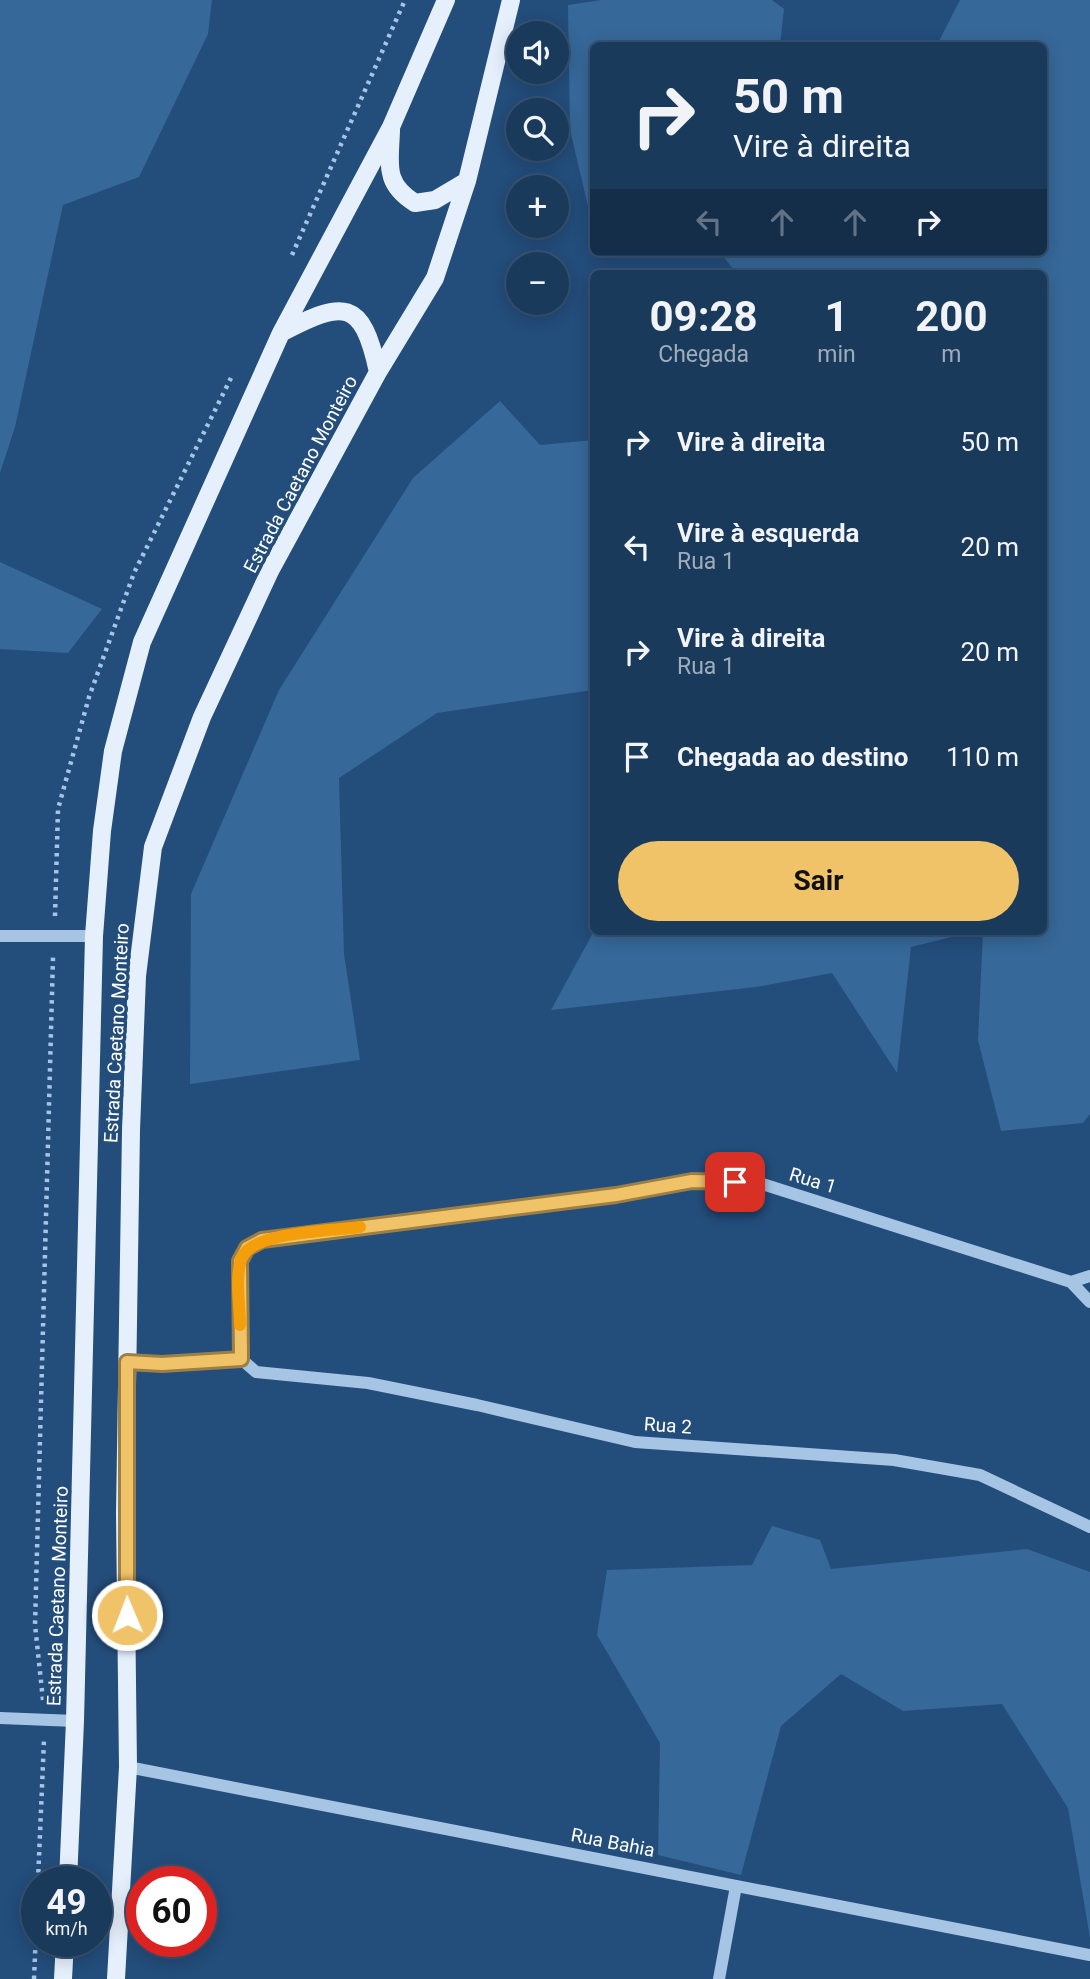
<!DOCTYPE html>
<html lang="pt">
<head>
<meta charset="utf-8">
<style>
	:root { --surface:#1a3a5c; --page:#274565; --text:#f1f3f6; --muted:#9fadbb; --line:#385472; --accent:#f0c369 }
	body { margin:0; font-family:Roboto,sans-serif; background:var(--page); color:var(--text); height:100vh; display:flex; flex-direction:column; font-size:26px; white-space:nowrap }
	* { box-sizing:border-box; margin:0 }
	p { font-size:23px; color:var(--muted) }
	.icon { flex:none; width:38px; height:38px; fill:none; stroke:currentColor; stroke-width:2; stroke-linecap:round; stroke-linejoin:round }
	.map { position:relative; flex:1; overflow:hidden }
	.side { position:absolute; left:590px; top:270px; width:457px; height:665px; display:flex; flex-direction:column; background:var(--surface); border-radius:10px; box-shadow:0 4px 18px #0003,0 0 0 2px var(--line) }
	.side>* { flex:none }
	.top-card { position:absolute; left:590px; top:42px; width:457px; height:214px; border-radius:10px; box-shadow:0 4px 18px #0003,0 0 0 2px var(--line); background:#1a3a5c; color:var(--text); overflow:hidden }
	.controls { position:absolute; left:506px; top:21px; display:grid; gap:14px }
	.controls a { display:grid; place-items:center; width:63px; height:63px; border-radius:50%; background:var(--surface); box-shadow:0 4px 18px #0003,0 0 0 2px var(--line); font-size:35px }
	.speed { position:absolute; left:21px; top:1866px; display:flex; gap:14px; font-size:35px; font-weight:700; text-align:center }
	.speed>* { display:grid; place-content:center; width:91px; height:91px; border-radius:50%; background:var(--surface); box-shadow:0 4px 18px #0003,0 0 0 2px var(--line); line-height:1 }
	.speed small { font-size:18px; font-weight:400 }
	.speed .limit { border:10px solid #d22; background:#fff; color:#111 }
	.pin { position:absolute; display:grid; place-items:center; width:60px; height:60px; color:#fff; margin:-30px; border-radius:14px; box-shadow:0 4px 10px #0006 }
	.me { position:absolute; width:77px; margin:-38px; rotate:359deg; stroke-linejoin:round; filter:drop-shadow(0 0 5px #0008) }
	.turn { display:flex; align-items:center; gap:24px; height:147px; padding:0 28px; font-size:32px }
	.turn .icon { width:91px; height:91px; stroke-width:2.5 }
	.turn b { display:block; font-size:49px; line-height:60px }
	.lanes { display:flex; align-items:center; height:66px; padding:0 28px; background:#0003; justify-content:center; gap:35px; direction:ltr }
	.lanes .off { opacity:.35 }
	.eta { display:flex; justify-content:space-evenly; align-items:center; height:119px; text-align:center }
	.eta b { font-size:42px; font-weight:700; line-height:49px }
	.cta { display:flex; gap:14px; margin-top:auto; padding:14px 28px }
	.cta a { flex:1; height:80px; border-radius:42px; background:var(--accent); color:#111; font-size:28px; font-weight:700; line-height:80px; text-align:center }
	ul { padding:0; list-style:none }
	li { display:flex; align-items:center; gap:21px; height:105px; padding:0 28px }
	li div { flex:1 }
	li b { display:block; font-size:26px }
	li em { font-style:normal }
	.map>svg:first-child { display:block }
	.green { fill:#366899 }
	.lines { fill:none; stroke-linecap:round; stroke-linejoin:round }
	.path { stroke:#a6c5e5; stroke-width:4.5; stroke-dasharray:3.5 5; stroke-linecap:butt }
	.minor { stroke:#a6c5e5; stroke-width:12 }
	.major { stroke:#e6f0fc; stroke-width:18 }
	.route-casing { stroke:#9c7f44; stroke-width:18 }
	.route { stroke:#f0c369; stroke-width:12 }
	.slow { stroke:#f59e0b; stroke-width:12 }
	.labels { text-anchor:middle; stroke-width:7; stroke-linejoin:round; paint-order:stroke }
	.street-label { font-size:19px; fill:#fff; stroke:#234d7b }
</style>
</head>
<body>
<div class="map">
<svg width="1090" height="1979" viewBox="0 0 1090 1979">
	<rect width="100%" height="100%" fill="#234d7b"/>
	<path class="green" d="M0 0H212L208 34 139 177 63 205 15 427 0 473Z
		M601 0H772L784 9 780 45 593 46V227L570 130 568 5Z
		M960 0H1090V1114L1083 1123 1001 1131 978 1040 983 931H1043V273H736L720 252H1043V46L937 45Z
		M500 401 540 445 593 440V690L437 713 339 778 344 954 360 1060 190 1084 191 894 279 690 413 478Z
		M0 562 102 609 68 653 0 649Z
		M594 931H976L911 947 897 1073 832 973 756 987 551 1010Z
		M772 1526 820 1540 831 1569 1027 1549 1090 1572V1938L1068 1808 1002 1704 903 1711 841 1674 781 1726 741 1875 658 1855 660 1743 597 1635 607 1570 752 1565Z"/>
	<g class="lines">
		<path class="path" d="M292 255 405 0
			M55 916 58 809 89 697 134 573 232 376
			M43 1700 35 1625 53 957
			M38 1881 44 1740
			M34 1979 37 1910"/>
		<path class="minor" d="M0 936H94
			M1071 1282 1090 1276
			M241 1359 240 1261 247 1248 262 1240 640 1191 692 1180 756 1182 1071 1282 1090 1302
			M241 1359 256 1372 368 1383 477 1405 635 1442 894 1460 980 1475 1090 1527
			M127 1362 162 1364 241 1359
			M0 1718 75 1721
			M128 1767 1090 1955
			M719 1979 736 1886"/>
		<path class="major" d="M391 130C390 164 383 183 415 203L435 200 467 181
			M281 333C344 300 362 298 378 372
			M68 1881 75 1721 94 936 102 831 113 751 142 642 281 333 391 127 446 0
			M63 1979 65 1941
			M116 1979 128 1767 125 1514 131 1130 137 976 153 847 202 717 270 571 378 372 435 278 467 181 511 0"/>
	</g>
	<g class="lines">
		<g class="route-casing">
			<path id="route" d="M127 1615V1362L162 1364 241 1359 240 1261 247 1248 262 1240 616 1195 692 1181 735 1182"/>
		</g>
		<use href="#route" class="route"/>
		<path class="slow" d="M240 1325C240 1306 235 1279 241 1260 249 1231 333 1231 360 1227"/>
	</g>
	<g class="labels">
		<g class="street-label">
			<text transform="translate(300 474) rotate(-62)" y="7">Estrada Caetano Monteiro</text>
			<text transform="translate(116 1033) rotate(-87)" y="7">Estrada Caetano Monteiro</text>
			<text transform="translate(813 1180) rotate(17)" y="7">Rua 1</text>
			<text transform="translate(668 1425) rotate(4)" y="7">Rua 2</text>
			<text transform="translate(57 1596) rotate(-88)" y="7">Estrada Caetano Monteiro</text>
			<text transform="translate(613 1842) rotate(11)" y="7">Rua Bahia</text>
		</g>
	</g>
</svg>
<div class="controls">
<a><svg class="icon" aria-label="sound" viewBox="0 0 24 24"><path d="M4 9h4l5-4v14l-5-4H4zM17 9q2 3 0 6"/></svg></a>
<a><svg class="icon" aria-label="search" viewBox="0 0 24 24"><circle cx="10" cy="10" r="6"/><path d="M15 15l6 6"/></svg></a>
<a>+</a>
<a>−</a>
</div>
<div class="speed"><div>49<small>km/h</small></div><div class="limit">60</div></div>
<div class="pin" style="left:735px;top:1182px;background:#d93025"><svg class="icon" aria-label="arrive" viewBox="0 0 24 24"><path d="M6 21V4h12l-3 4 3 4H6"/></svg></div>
<svg class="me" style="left:127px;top:1615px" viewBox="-20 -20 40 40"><circle r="17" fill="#f0c369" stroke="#fff" stroke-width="3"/><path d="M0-11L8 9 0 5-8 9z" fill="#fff"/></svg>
<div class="top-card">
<div class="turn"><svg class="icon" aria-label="right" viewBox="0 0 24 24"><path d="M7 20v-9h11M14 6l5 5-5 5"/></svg><div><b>50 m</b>Vire à direita</div></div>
<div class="lanes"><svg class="icon off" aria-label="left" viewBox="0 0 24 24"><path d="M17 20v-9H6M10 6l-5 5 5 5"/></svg><svg class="icon off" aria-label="ahead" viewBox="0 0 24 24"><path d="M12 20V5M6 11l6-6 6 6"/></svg><svg class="icon off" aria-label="ahead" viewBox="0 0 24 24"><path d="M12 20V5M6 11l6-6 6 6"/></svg><svg class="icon" aria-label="right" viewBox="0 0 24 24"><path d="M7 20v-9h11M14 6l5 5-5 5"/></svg></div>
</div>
<section class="side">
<div class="eta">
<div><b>09:28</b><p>Chegada</p></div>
<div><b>1</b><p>min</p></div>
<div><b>200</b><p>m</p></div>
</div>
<ul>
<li><svg class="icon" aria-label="right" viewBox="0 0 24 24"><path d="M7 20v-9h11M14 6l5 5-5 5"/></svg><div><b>Vire à direita</b></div><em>50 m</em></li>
<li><svg class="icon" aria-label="left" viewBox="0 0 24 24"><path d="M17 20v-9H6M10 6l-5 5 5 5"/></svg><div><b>Vire à esquerda</b><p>Rua 1</p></div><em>20 m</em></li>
<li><svg class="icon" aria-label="right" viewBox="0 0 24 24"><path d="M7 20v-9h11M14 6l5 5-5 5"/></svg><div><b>Vire à direita</b><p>Rua 1</p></div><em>20 m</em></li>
<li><svg class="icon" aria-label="arrive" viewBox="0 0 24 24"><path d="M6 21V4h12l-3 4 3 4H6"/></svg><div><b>Chegada ao destino</b></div><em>110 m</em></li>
</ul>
<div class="cta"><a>Sair</a></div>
</section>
</div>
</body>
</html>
